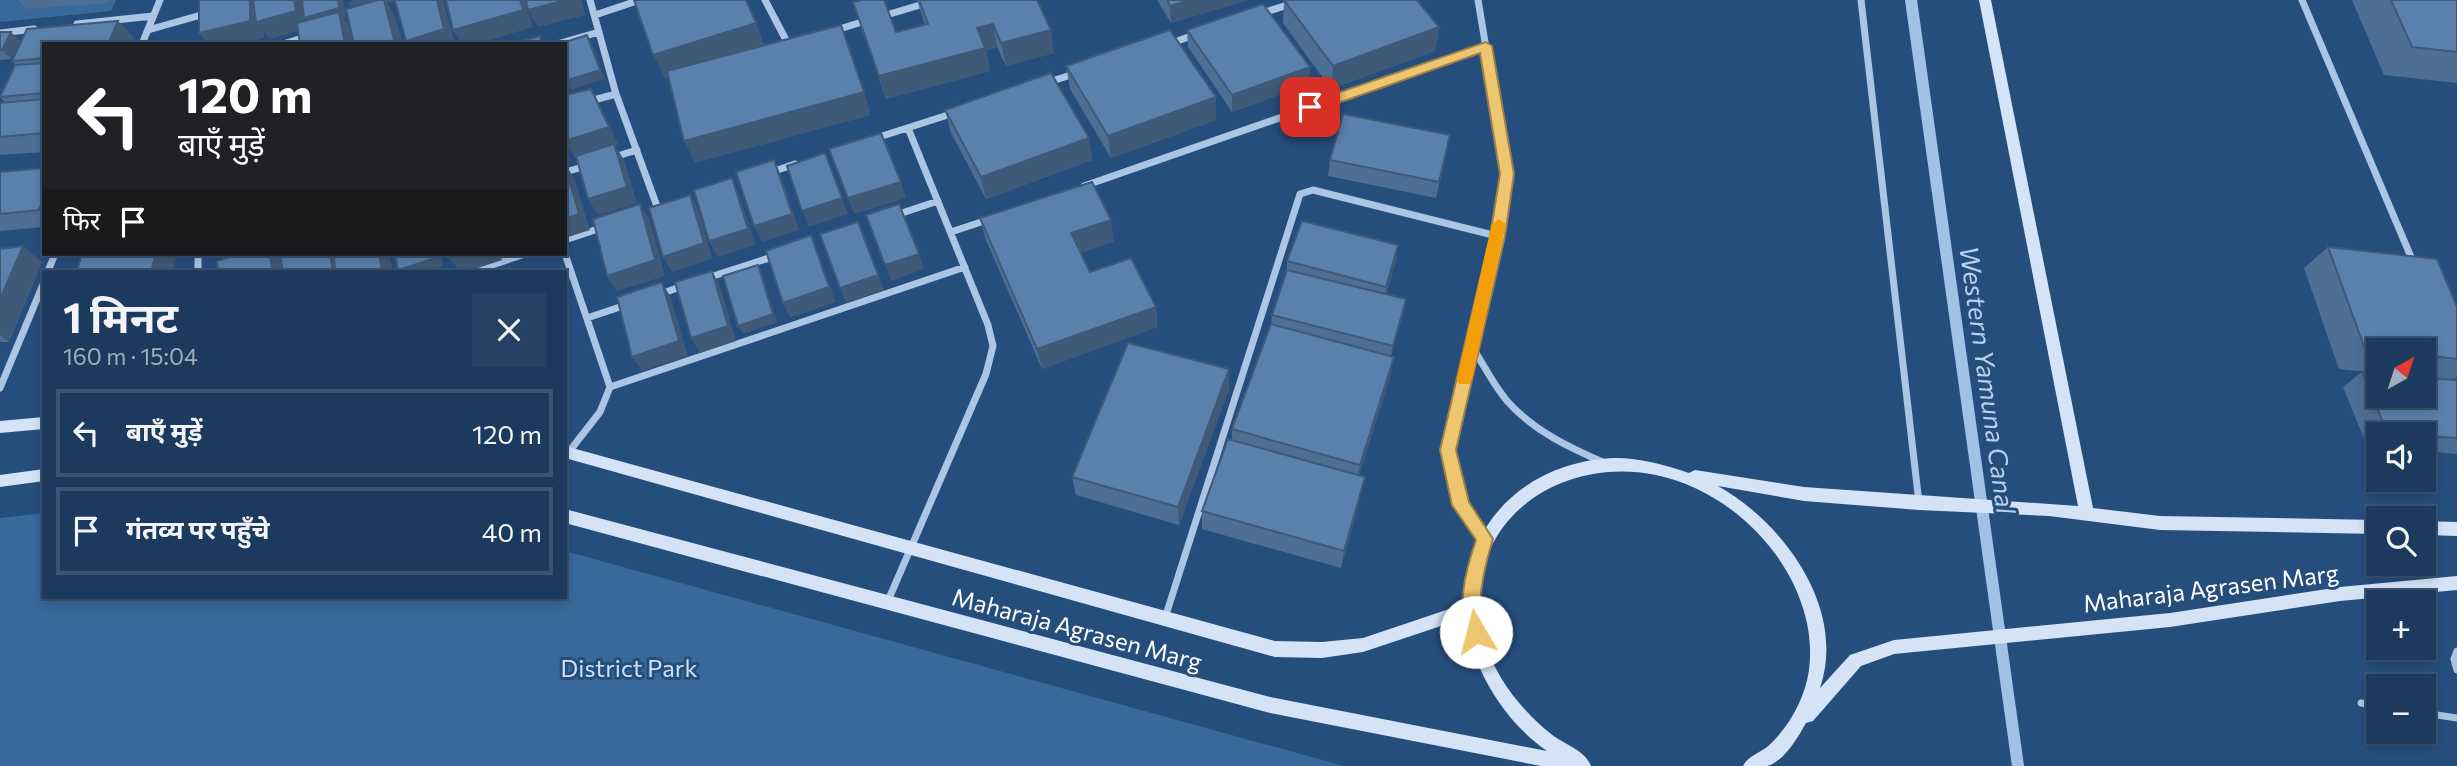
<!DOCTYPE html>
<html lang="hi">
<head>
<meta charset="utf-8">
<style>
	:root { --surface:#1c3a5e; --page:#254164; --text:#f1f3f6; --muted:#a0adbc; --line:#3a5473 }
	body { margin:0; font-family:Commissioner,"Noto Sans Devanagari",sans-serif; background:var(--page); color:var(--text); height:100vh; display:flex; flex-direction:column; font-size:26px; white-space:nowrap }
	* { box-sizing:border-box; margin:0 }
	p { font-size:23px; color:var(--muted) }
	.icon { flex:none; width:38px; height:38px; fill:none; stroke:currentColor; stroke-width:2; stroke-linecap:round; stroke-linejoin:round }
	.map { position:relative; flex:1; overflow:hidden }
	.details { position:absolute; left:42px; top:270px; width:525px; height:329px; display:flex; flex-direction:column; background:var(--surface); border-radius:0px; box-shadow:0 4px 10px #0003,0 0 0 2px var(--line) }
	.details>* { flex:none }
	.banner { position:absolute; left:42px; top:42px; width:525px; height:214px; border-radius:0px; box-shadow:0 4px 10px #0003,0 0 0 2px var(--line); background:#202124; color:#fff; overflow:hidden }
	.needle { width:46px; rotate:39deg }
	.fabs { position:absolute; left:2366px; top:338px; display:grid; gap:14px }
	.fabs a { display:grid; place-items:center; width:70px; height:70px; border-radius:0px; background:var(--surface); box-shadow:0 4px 10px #0003,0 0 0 2px var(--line); font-size:35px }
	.pin { position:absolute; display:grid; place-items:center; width:60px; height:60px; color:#fff; margin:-30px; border-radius:14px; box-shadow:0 4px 10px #0006 }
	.me { position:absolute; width:77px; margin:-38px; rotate:352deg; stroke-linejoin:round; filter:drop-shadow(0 0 5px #0008) }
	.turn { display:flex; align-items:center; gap:24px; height:147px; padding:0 21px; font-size:32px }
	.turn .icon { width:91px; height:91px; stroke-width:2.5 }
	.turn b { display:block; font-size:49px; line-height:60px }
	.then { display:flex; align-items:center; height:66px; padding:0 21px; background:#0003; gap:14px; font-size:26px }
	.round { display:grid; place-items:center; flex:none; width:74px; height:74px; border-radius:0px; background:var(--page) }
	.summary { display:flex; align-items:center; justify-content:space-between; height:119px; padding:0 21px }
	h1 { font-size:42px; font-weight:700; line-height:52px }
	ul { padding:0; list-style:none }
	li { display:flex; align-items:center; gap:21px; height:88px; margin:0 14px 10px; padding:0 7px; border:4px solid var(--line); border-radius:0px }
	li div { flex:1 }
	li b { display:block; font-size:26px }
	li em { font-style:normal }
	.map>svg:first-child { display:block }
	.green { fill:#39689a }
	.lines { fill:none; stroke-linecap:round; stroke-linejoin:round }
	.stream { stroke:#9fc2e5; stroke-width:12 }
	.street { stroke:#abc6e5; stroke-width:7 }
	.secondary { fill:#d4e3f5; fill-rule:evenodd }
	.wall { fill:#4d6f93 }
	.shaded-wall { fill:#3f5a78 }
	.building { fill:#5a81ab; stroke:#3f5a78; stroke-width:2 }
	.route { fill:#eec670; stroke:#9b8149; stroke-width:2 }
	.slow { fill:#f59e0b }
	.labels { text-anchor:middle; stroke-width:6; stroke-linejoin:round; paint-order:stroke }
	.street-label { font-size:24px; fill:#fff; stroke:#264e7d }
	.park-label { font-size:24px; fill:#cde0f4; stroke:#264e7d }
	.water-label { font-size:26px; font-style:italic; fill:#b6d0ed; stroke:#264e7d }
</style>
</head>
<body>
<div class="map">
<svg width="2457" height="766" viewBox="0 0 2457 766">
	<rect width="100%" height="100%" fill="#264e7d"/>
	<path class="green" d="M0 0H116L111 11 0 22Z
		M44 513V597H565V551L1344 766H0V518Z"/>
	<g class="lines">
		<path class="stream" d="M1911 0 2018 766"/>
		<path class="street" d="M590 0 616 94 658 209 661 207
			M765 0 786 40 791 43
			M1478 0 1507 174 1497 236 1448 450 1461 505 1485 539
			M1861 0 1919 503
			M2302 0 2414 264
			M1262 13 1304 0
			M595 15 640 0
			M883 16 937 0
			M77 24 153 16
			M148 30 208 13
			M833 31 865 21
			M0 33 34 29
			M142 44 160 0
			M283 44 309 36
			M557 44 599 32
			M1169 44 1194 35
			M1049 82 1074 74
			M590 101 616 94
			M876 138 954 113
			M614 157 637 150
			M565 172 586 166
			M769 173 795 164
			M1084 186 1486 46
			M896 215 938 201
			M951 232 990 219
			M565 240 604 227
			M198 254V271
			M565 254 610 387 600 412 568 453
			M48 271 55 254
			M474 271 525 254
			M707 278 775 256
			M660 294 686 285
			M587 318 626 305
			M1472 347C1484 365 1494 386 1508 402 1534 431 1570 448 1605 463
			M610 387 965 267
			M0 388 44 282
			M887 603 986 374 993 346 988 325 908 128
			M1165 618 1300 194 1313 190 1497 236
			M2457 651 2454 659 2457 670
			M2361 703 2378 706
			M2424 713 2457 718"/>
		<path class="secondary" d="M1979 0H1991L2093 508 2160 516 2378 520V534L2160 530 2049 516 1919 510 1804 501 1718 486C1784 523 1847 609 1820 688L1850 655 1894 640 2170 613 2340 587 2457 576V590L2340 601 2170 627 1894 654 1861 666 1813 721 1806 723C1798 737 1784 762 1767 766 1760 766 1750 766 1743 766 1747 757 1759 753 1767 747 1789 728 1805 698 1809 670 1813 639 1806 610 1793 583 1767 530 1714 487 1656 475 1562 456 1468 517 1480 620 1485 664 1517 707 1551 734 1565 745 1585 750 1591 766H1541L1270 713 565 523V509L1270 697 1547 751C1504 721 1473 670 1465 618L1363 652 1322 658 1275 657 565 458V446L1275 641 1322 642 1363 638 1464 604C1466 518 1531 461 1615 458 1641 458 1665 465 1689 473L1695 470 1804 487 2078 506Z
			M44 417V429L0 433V421Z
			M44 469V481L0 487V475Z
			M2424 521 2457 522V536L2424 535Z"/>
	</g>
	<path class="wall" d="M18 0H109L108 3 27 9Z
		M917 0H1037L1054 53 1006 66 997 47 986 50 990 71 886 99 853 2 896 32 925 25Z
		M1157 0H1248L1171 23Z
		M1284 0 1439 27 1435 51 1331 89 1283 23Z
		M2352 0H2457V83L2384 75Z
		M118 21 134 38 131 44H44V152L0 155V103H6L0 97 16 65 12 61 27 29Z
		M1187 30 1309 84 1232 112 1188 47Z
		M0 32 20 41 11 59 0 60Z
		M1066 66 1216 120 1111 158 1070 89Z
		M945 110 1089 138 1092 160 986 199 951 133Z
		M1450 135 1436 198 1328 176 1330 160Z
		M44 168V227L0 231V172Z
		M980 218 1114 241 1080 253 1090 272 1156 307 1157 327 1042 369 986 240Z
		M1398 245 1396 261 1386 294 1403 314 1391 356 1390 377 1359 475 1361 495 1341 568 1202 529V511L1232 440V429L1271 324 1272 315 1287 272V261Z
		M2328 247 2457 307V377L2453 380H2457V454L2424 451V434H2378V447L2367 446 2343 387 2362 372 2424 396V350H2378V373L2339 369 2304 268Z
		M0 249 42 262 9 342H0Z
		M1229 369V389L1179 525 1076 495 1072 477Z"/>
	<path class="shaded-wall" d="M250 0H343L346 17 343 18 352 29 354 44H345L309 28 270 39 264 32V38L241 44H208L199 33Z
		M355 0H398L387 3 395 16 403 44H395L353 11 347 2Z
		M437 0H443V1L455 44H407L406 41Z
		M520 0H525L533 27 477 44H462L453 30Z
		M565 0H582L585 15 538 27 528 10Z
		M1190 0H1248L1171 23 1170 6Z
		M118 21 134 38 131 44H108Z
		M756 23 765 47 665 78 653 55Z
		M993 24 997 47 986 50 990 71 886 99 879 76 977 28Z
		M1439 27 1435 51 1331 89 1333 66Z
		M1051 30 1054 53 1006 66 1001 43Z
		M11 32 20 41 11 59 2 50Z
		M587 35 592 44 605 79 570 90 565 81Z
		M1310 67 1309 84 1232 112V95Z
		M591 89 600 105 618 144 615 145 624 160 637 203 598 215 588 199 615 145 575 158 565 141Z
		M864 92 871 115 695 163 684 141Z
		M1216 97V120L1111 158 1108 136Z
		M1089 138 1092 160 986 199 981 177Z
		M565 143 570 160 565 162Z
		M774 160 781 176 799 230 762 242 754 226Z
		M565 164 574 178 590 230 565 238Z
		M732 178 739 195 756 245 718 257 709 241Z
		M901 182 906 198 854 214 848 198Z
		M690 195 699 211 712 259 672 272 663 257Z
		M44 198V214L39 210Z
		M842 198 848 214 809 227 802 211Z
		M640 204 650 220 665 276 617 291 607 276Z
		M1111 220 1114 241 1074 255 1071 233Z
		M811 235 836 302 790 318 783 303Z
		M1398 245 1396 261 1383 302 1386 287Z
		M23 246 42 262 9 342 0 335V299Z
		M156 254H177L173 271H151Z
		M270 254H278L284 260 285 271H272Z
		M330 254H342L345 271H333Z
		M379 254H389L393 271H382Z
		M436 254H441L443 266 427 271H399L398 270Z
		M462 254H500L502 260 469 271H460L449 258Z
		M919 254 924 269 891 281 885 265Z
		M758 265 762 273 777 322 743 334 738 326Z
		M712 271 720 286 736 341 700 353 691 338Z
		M878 275 884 290 846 303 840 288Z
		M662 282 671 298 688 356 642 371 632 357Z
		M1406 299 1403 314 1390 361 1393 346Z
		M1156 307 1157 327 1042 369 1037 349Z
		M1394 357 1390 377 1356 484 1360 465Z
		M1229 369V389L1179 525 1178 507Z
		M1365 477 1361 495 1341 568 1344 551Z"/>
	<path class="building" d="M199 0H250V21L199 33Z
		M253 0H294L296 11 256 22Z
		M302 0H338L339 8 304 18Z
		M378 0H384L395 44H354L346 9Z
		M395 0H437L444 29 406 41Z
		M446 0H520L523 10 453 30Z
		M526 0H565L528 10Z
		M634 0H746L756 23 653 55Z
		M862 0H884L896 32 928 24 919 0H1037L1051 30 1001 43 993 24 977 28 985 48 879 76 853 2Z
		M1167 0H1190L1170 6Z
		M1284 0H1417L1439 27 1333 66Z
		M2391 0H2457V52L2412 47Z
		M1263 4 1310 67 1232 95 1187 30Z
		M339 12 345 44H300L297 23Z
		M118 21 108 44H44V58L12 61 27 29Z
		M841 25 864 92 684 141 667 71Z
		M1170 30 1216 97 1108 136 1066 66Z
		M0 32H11L2 50H0Z
		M587 35 600 70 565 81V44H559Z
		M540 36 541 44H510Z
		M44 63V93L0 97 15 65Z
		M1051 73 1089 138 981 177 945 110Z
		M591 89 609 127 565 141V95Z
		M44 99V133L0 137V103Z
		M1343 114 1450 135 1439 182 1330 160Z
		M881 133 901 182 848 198 829 149Z
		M614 144 627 187 588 199 576 156Z
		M825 153 842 198 802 211 787 166Z
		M774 160 792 214 754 226 736 172Z
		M565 166 579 214 565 219Z
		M44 168V198L39 210 0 214V172Z
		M732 178 748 229 709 241 694 190Z
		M1092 182 1111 220 1071 233 1090 272 1131 258 1156 307 1037 349 980 218Z
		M690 195 704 243 663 257 649 208Z
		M640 204 655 260 607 276 593 219Z
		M899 204 919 254 885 265 866 215Z
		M1302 221 1398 245 1386 287 1287 261Z
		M858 222 878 275 840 288 820 234Z
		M811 235 829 287 783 303 766 251Z
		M23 246 0 299V249Z
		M2328 247 2437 259 2457 307V359L2424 355V350H2378L2365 349Z
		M82 254H156L151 271H77Z
		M238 254H270L272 271H218L217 261Z
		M280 254H330L333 271H283Z
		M333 254H379L382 271H336Z
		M395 254H436V258L398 270Z
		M448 254H462L449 258Z
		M758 265 773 314 738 326 723 276Z
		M1287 270 1406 299 1393 346 1272 315Z
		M712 271 728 326 691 338 675 282Z
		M662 282 679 341 632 357 617 297Z
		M1271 324 1394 357 1360 465 1232 429Z
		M1128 343 1229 369 1178 507 1072 477Z
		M2362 372 2378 374V396H2424V378L2457 380V438L2424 436V434L2387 432Z
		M1228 439 1365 477 1344 551 1202 511Z"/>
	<path class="route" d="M1486 42 1492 46 1514 174 1505 236 1456 450 1469 502 1493 539C1486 561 1481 581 1480 605 1480 617 1487 627 1483 638L1476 641 1470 638C1456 606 1465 572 1476 540L1452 505 1440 450 1490 236 1500 174 1480 53 1310 113 1303 107 1305 104Z"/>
	<path class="slow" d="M1499 219 1506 224 1472 379 1470 384H1459L1457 379 1492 224Z"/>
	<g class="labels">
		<g class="street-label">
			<text transform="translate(2211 589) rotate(-7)" y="8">Maharaja Agrasen Marg</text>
			<text transform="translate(1077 630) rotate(15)" y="8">Maharaja Agrasen Marg</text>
		</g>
		<g class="park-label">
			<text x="629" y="677">District Park</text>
		</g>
		<g class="water-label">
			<text transform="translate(1987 380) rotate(82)" y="9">Western Yamuna Canal</text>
		</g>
	</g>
</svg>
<div class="fabs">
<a><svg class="needle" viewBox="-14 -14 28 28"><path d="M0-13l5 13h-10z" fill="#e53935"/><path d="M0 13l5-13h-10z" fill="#a0adbc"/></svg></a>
<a><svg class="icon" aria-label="sound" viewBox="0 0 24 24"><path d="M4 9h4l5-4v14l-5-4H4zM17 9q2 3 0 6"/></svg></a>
<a><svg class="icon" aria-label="search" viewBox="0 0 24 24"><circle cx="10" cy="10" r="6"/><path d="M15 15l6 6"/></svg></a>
<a>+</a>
<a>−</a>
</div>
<div class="pin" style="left:1310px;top:107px;background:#d93025"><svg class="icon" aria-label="arrive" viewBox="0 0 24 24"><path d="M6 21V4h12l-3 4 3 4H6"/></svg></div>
<svg class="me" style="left:1476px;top:632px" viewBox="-20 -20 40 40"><circle r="19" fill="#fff"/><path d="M0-13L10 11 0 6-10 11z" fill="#eec670"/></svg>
<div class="banner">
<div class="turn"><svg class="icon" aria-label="left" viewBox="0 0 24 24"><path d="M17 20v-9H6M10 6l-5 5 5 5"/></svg><div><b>120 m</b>बाएँ मुड़ें</div></div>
<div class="then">फिर<svg class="icon" aria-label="arrive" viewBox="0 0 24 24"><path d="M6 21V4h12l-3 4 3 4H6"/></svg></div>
</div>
<section class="details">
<div class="summary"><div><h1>1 मिनट</h1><p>160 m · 15:04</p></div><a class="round"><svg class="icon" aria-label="close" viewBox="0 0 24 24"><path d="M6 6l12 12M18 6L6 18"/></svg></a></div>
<ul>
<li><svg class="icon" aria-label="left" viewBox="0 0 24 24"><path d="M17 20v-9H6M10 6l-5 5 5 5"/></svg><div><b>बाएँ मुड़ें</b></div><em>120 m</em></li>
<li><svg class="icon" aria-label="arrive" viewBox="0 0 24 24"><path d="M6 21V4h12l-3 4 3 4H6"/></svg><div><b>गंतव्य पर पहुँचे</b></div><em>40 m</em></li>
</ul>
</section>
</div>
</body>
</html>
